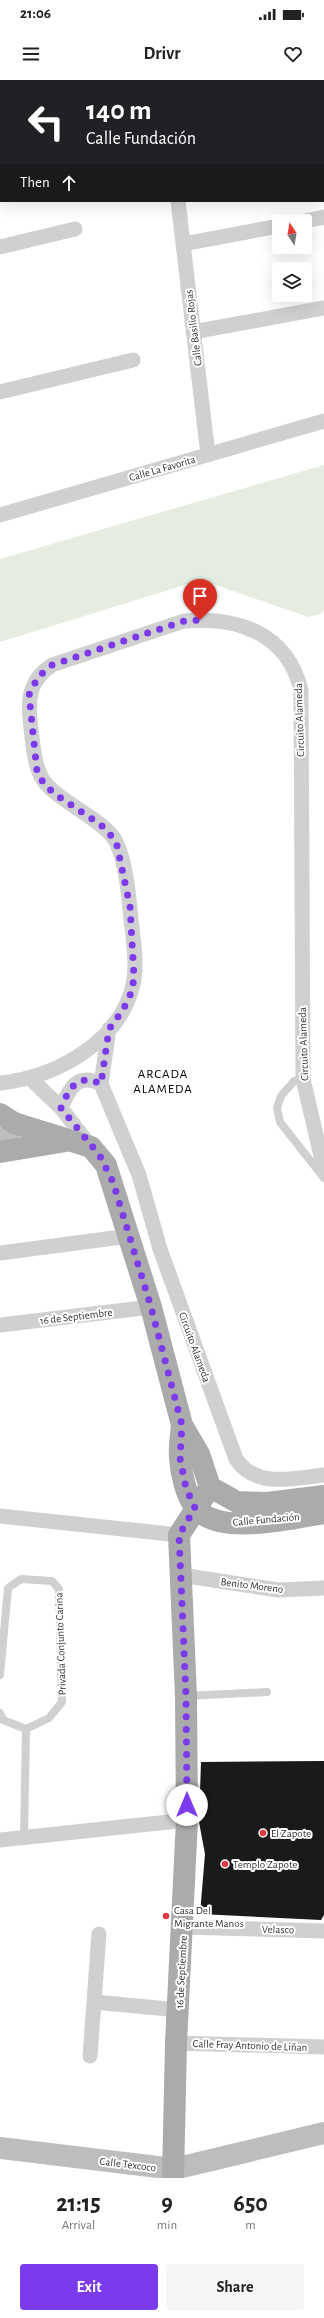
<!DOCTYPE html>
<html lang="en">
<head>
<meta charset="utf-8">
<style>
	:root { --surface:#fff; --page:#f6f6f6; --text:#222; --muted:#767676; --accent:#7c3aed }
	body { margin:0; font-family:"Alegreya Sans",sans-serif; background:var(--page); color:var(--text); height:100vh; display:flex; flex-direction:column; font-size:15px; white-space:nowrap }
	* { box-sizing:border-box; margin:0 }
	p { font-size:13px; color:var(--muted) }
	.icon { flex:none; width:22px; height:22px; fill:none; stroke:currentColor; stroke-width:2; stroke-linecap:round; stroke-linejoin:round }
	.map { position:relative; height:2098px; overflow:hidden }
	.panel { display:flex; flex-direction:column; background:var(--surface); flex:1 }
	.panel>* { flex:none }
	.top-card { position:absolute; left:0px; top:0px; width:324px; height:122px; box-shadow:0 4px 16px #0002; background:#202124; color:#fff; overflow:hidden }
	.needle { width:26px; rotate:348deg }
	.tools { position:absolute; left:272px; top:134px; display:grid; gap:8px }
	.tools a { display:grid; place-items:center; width:40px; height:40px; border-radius:4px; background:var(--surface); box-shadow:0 4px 16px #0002; font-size:20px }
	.pin { position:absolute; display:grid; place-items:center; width:34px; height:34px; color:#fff; margin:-41px -17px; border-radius:50% 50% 50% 0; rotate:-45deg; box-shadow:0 0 4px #0007 }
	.pin .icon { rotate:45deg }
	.me { position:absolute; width:44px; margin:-22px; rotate:0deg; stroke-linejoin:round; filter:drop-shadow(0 0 3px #0008) }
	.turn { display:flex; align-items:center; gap:14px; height:84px; padding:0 20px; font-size:18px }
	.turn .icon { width:52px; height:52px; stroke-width:2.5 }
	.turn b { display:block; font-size:28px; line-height:34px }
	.then { display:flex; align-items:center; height:38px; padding:0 20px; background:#0003; gap:8px; font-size:15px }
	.eta { display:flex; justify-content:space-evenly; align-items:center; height:68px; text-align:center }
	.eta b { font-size:24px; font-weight:700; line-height:28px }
	.button { display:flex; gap:8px; margin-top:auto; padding:8px 20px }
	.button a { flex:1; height:46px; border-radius:4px; background:var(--accent); color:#fff; font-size:16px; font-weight:700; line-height:46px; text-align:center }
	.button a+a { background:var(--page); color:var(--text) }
	.status { display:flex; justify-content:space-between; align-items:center; height:28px; padding:0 20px; background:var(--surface); direction:ltr }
	.status svg { height:11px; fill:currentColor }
	header { display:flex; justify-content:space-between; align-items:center; height:52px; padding:0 20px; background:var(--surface); font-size:18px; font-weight:700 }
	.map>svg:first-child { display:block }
	.green { fill:#e6ecdf }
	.building { fill:#1a1a1a }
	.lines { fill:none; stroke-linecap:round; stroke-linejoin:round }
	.lane { stroke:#d0d0d0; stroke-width:8 }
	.street { stroke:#d0d0d0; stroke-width:15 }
	.secondary { stroke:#bdbdbd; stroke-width:22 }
	.primary { stroke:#ababab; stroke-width:22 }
	.route { stroke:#7c3aed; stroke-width:7; stroke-dasharray:0 12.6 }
	.poi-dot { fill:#e63946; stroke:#fff; stroke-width:1.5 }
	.labels { text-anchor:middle; stroke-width:4; stroke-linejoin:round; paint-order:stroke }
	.street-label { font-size:11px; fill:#333; stroke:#fff }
	.poi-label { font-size:11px; fill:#333; stroke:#fff; text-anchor:start }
	.quarter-label { font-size:13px; letter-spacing:1px; fill:#000; stroke:#fff }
</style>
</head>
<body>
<div class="status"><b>21:06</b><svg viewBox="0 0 49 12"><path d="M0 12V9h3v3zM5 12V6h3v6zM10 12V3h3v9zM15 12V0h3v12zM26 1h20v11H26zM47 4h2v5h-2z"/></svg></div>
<header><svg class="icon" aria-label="menu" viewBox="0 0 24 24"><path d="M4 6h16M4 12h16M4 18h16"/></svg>Drivr<svg class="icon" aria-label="heart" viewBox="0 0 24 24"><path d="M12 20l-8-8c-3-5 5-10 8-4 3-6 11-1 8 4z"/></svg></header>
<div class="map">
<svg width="324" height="2098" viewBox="0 0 324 2098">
	<rect width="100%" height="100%" fill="#fff"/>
	<path class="green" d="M324 385V530L321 534 308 537 201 500 0 562V479Z"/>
	<path class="building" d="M324 1681V1835L321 1840 200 1834 205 1774 199 1742 201 1682Z"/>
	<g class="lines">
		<path class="lane" d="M303 999 294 1001 281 1016 277 1028 280 1042 324 1098
			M0 1595 8 1508 21 1499 52 1501 59 1509 62 1622 49 1638 26 1649 3 1640 0 1633
			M186 1616 267 1612
			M24 1757 26 1649"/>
		<path class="street" d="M252 0V1
			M323 41 324 40
			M178 121 208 375
			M304 141 324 137
			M183 164 279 146
			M0 167 75 149
			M193 252 324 228
			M0 312 133 280
			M0 435 324 341
			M109 949 101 1004 139 1095 160 1169 236 1379C256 1409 293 1398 324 1395
			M31 999 61 1028
			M0 1003C57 997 123 961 134 900 137 881 133 858 131 839 129 817 126 782 116 762 111 752 100 744 90 737 37 701 37 705 30 639 28 615 31 599 52 585L184 541C237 536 287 553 301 610L303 999 324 1089
			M91 1067 61 1028C69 1009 77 992 101 1004
			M0 1173 129 1156
			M0 1245 151 1227
			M0 1436 179 1455
			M181 1495 278 1510 324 1508
			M0 1760 187 1740
			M183 1847 324 1851
			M94 1922 179 1930
			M176 1963 324 1967
			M90 1976 99 1854"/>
		<path class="secondary" d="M0 1069 8 1059 14 1043
			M0 2068 174 2089 324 2053"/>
		<path class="primary" d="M0 1034 14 1043 91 1067 106 1085 151 1227 182 1345 199 1374 210 1407 237 1422 267 1423 324 1416
			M0 1072 66 1061
			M182 1345C181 1356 179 1368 180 1378 181 1394 186 1415 195 1427 218 1457 292 1438 324 1433
			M173 2098 176 1963 187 1740 186 1616 179 1455 210 1407"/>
	</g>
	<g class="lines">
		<path class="route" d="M187 1725 186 1616 179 1455 195 1428 186 1408 180 1378 182 1345 151 1227 113 1102 100 1076 61 1028C69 1009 77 992 101 1004L109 949 123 930 132 911 134 897 130 826 116 761 101 745 55 714 44 704 37 691 29 615 38 597 52 585 184 541 200 540"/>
	</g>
	<g class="poi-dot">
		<circle cx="263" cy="1753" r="4"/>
		<circle cx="225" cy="1784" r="4"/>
		<circle cx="166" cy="1836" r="4"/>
	</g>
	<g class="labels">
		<g class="street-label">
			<text transform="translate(193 248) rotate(-97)" y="4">Calle Basilio Rojas</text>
			<text transform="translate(162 388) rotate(-16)" y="4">Calle La Favorita</text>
			<text transform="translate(299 640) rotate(-92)" y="4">Circuito Alameda</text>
			<text transform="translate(303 964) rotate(-92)" y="4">Circuito Alameda</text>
			<text transform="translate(76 1236) rotate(-7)" y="4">16 de Septiembre</text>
			<text transform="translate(195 1267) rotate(70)" y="4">Circuito Alameda</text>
			<text transform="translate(266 1439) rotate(-5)" y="4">Calle Fundación</text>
			<text transform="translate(252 1505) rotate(7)" y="4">Benito Moreno</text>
			<text transform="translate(60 1564) rotate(-92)" y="4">Privada Conjunto Carina</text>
			<text transform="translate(278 1849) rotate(1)" y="4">Velasco</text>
			<text transform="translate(181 1892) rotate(-87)" y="4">16 de Septiembre</text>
			<text transform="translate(250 1965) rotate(2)" y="4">Calle Fray Antonio de Liñan</text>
			<text transform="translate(128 2084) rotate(7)" y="4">Calle Texcoco</text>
		</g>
		<g class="poi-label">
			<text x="271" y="1757">El Zapote</text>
			<text x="233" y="1788">Templo Zapote</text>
			<text x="174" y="1834">Casa Del<tspan x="174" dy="13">Migrante Manos</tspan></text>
		</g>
		<g class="quarter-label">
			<text x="163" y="998">ARCADA<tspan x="163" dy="15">ALAMEDA</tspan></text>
		</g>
	</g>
</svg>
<div class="tools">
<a><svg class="needle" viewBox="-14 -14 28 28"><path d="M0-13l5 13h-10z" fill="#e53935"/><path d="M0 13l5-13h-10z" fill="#767676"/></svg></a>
<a><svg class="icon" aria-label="layers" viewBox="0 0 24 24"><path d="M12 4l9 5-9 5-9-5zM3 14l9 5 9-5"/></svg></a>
</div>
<div class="pin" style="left:200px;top:540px;background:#d93025"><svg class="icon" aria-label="arrive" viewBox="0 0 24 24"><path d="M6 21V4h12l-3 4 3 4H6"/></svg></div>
<svg class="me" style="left:187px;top:1725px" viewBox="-20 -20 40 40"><circle r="19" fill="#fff"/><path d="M0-13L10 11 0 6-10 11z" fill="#7c3aed"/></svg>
<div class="top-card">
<div class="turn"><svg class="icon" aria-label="left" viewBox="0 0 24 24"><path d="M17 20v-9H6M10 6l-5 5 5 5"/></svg><div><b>140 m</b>Calle Fundación</div></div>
<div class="then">Then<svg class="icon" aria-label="ahead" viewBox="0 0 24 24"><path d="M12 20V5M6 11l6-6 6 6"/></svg></div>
</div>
</div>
<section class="panel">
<div class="eta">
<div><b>21:15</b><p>Arrival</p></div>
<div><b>9</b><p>min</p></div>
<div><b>650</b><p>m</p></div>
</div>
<div class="button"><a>Exit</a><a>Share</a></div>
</section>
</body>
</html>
